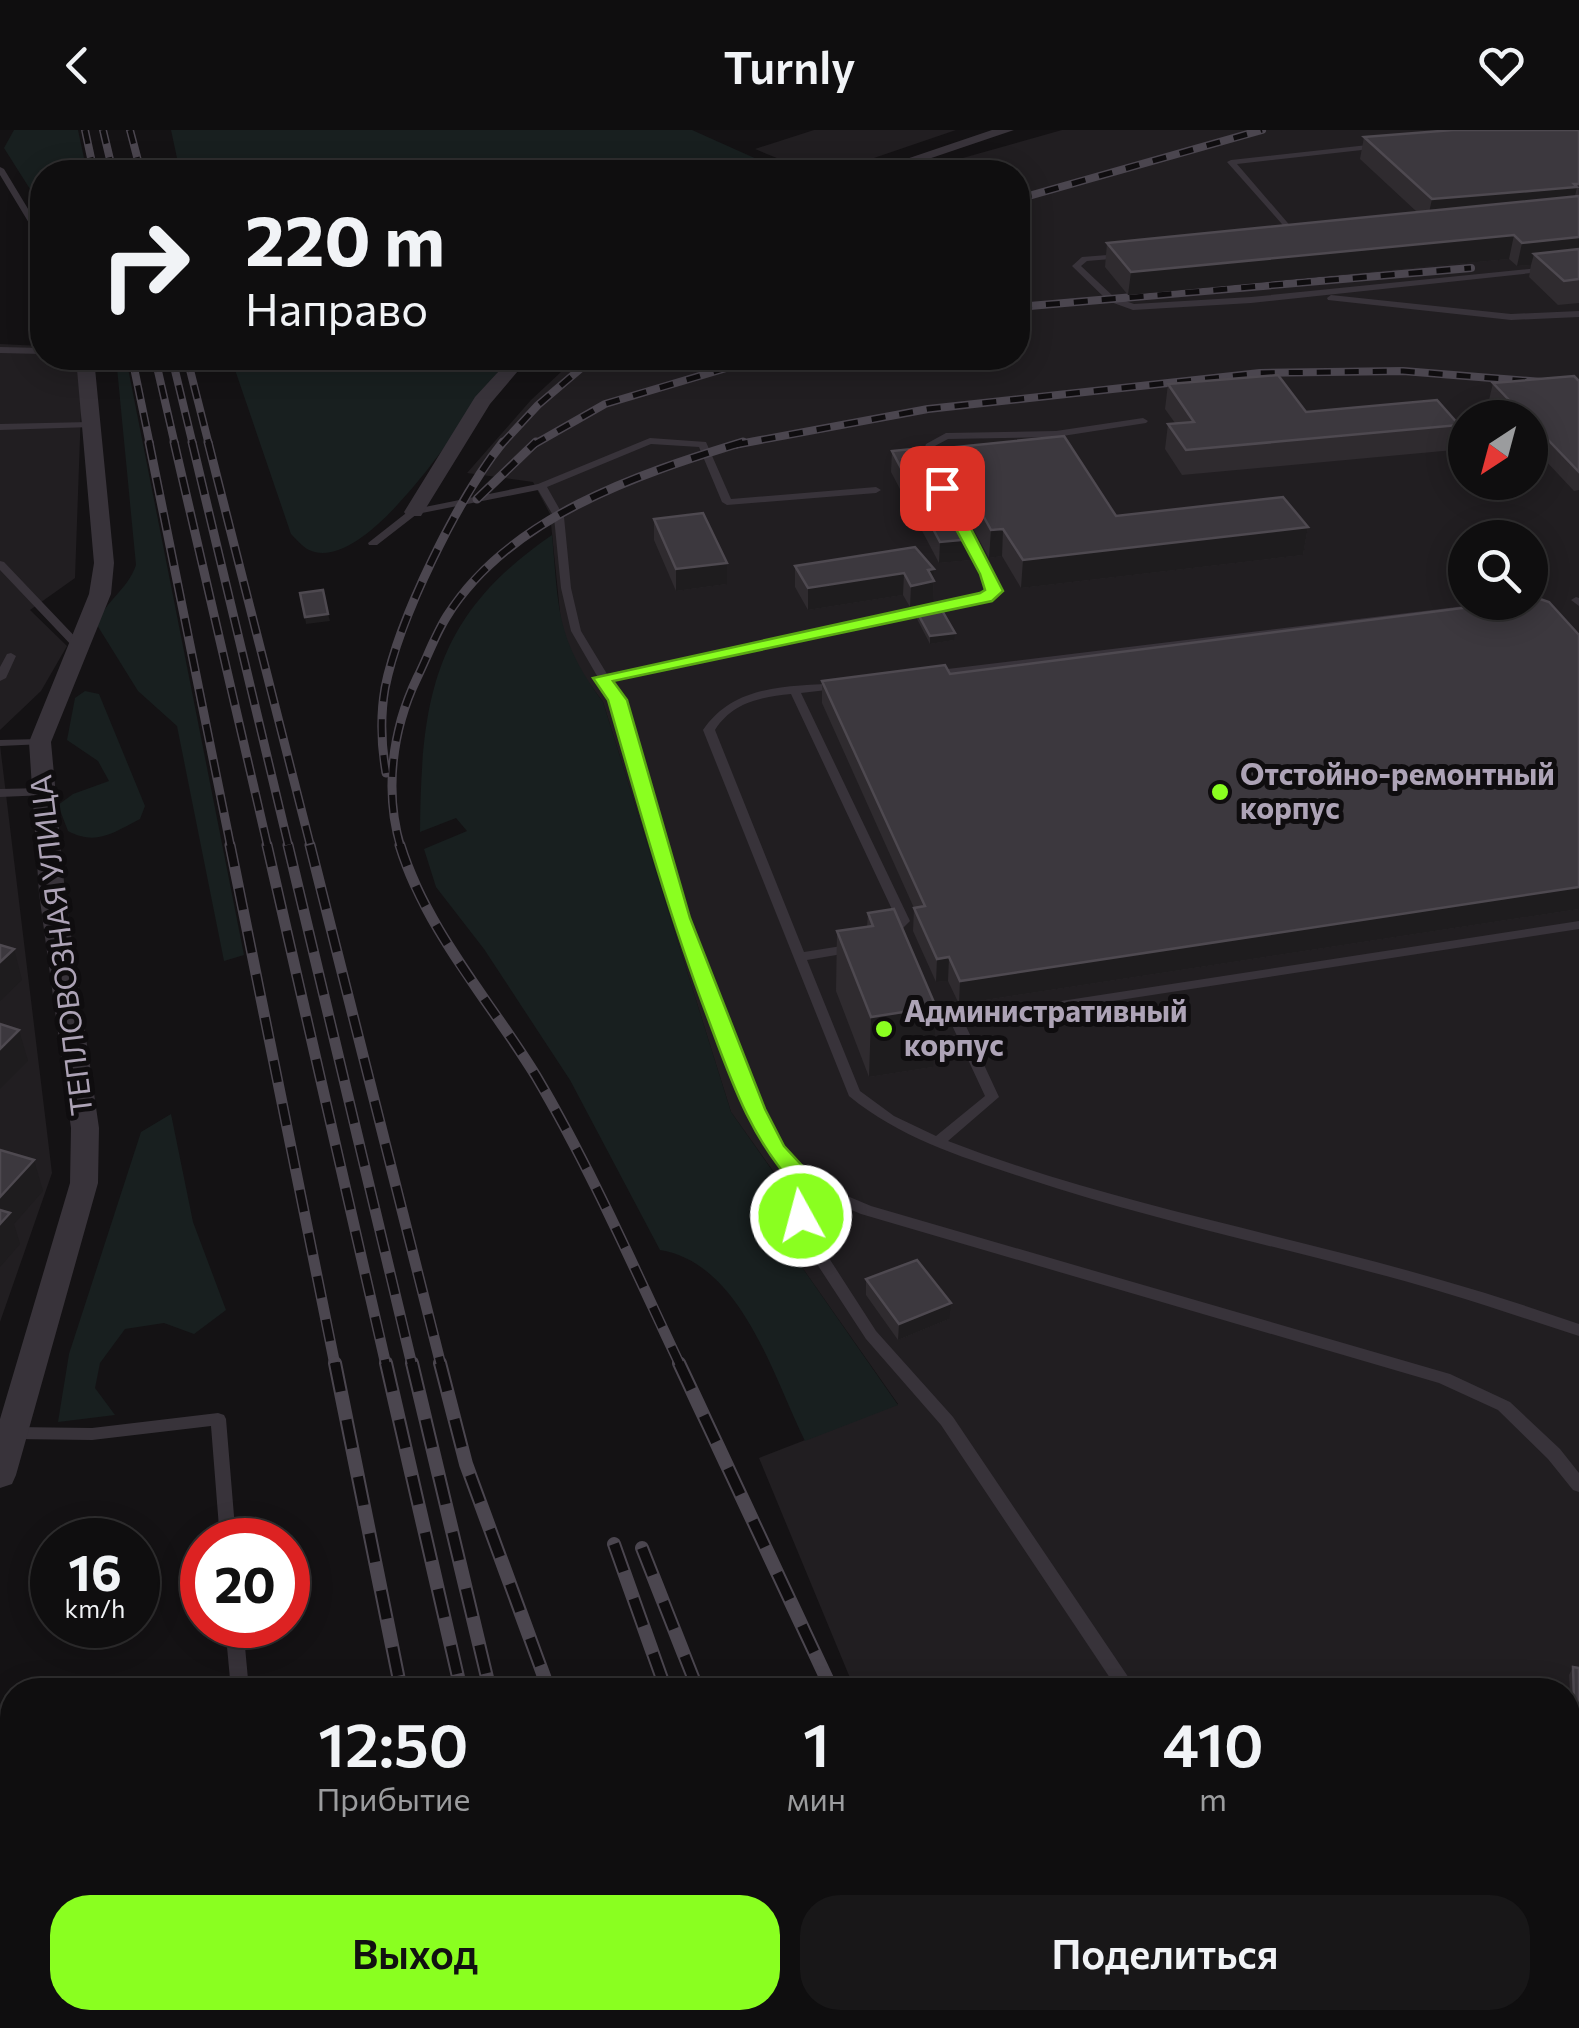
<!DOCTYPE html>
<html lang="ru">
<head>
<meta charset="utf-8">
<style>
	:root { --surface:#0f0e0f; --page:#181718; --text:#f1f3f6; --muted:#9b9c9e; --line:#2f2e2f; --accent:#8aff20 }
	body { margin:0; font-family:Commissioner,sans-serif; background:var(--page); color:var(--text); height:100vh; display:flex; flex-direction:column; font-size:38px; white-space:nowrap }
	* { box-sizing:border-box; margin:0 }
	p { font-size:32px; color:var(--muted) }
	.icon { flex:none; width:55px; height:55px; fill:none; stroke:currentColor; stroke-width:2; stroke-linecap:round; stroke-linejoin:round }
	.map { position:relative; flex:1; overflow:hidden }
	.drawer { position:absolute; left:0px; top:1548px; width:1580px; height:352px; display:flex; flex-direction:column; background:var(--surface); border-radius:40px 40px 0 0; box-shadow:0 5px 25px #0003,0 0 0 2px var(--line) }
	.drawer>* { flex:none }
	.hud { position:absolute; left:30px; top:30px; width:1000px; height:210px; border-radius:40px; box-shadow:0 5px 25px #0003,0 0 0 2px var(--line); background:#0f0e0f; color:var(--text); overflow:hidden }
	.needle { width:65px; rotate:216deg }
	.fabs { position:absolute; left:1448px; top:270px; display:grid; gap:20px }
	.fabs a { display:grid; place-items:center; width:100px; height:100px; border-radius:50%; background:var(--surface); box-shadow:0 5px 25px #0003,0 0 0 2px var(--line); font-size:50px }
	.speed { position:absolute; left:30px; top:1388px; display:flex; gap:20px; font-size:50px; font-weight:700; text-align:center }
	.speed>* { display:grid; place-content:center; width:130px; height:130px; border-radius:50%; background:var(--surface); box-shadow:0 5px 25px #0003,0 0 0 2px var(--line); line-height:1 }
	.speed small { font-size:25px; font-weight:400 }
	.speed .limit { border:15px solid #d22; background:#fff; color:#111 }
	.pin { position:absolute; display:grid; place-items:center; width:85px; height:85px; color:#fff; margin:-42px; border-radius:20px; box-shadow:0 5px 15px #0006 }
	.me { position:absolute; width:110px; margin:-55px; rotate:353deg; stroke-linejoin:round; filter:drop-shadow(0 0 8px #0008) }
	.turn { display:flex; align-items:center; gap:35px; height:210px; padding:0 50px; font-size:45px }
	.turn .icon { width:130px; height:130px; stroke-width:2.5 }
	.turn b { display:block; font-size:70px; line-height:85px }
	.eta { display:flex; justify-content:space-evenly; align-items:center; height:170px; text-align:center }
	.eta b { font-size:60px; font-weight:600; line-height:70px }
	.cta { display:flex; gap:20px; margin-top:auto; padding:20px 50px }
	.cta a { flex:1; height:115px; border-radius:40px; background:var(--accent); color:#111; font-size:40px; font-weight:600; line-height:115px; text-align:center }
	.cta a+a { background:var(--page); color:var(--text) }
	header { display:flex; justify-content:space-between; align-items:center; height:130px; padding:0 50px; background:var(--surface); font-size:45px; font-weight:600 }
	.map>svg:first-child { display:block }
	.built { fill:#211e21; fill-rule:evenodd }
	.green { fill:#181f1f }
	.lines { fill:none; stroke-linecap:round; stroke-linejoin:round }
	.lane { fill:#38333a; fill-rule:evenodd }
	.street { fill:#38333a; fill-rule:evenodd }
	.rail-far3-casing { stroke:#4b464f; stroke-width:8 }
	.rail-far2-casing { stroke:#4b464f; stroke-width:9 }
	.rail-far1-casing { stroke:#4b464f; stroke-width:11 }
	.rail-casing { stroke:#4b464f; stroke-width:14 }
	.rail-far3 { stroke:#0f0d0f; stroke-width:5; stroke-dasharray:14; stroke-linecap:butt }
	.rail-far2 { stroke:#0f0d0f; stroke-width:6; stroke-dasharray:18; stroke-linecap:butt }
	.rail-far1 { stroke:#0f0d0f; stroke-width:8; stroke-dasharray:22; stroke-linecap:butt }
	.rail { stroke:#0f0d0f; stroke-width:10; stroke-dasharray:29; stroke-linecap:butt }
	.wall { fill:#2f2b2f }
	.shaded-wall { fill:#1e1c1e }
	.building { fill:#3c383e; stroke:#4e4950; stroke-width:2.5 }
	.route { fill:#8aff20; stroke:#5aa615; stroke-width:2.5 }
	.poi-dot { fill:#8aff20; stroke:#0f0d0f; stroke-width:4 }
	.labels { text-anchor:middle; stroke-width:10; stroke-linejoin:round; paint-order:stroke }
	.poi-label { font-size:30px; font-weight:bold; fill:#ada3b6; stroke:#0f0d0f; text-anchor:start }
	.street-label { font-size:30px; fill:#ada3b6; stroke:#0f0d0f }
</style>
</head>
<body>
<header><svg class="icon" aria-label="back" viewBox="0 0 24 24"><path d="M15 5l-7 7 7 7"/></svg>Turnly<svg class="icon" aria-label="heart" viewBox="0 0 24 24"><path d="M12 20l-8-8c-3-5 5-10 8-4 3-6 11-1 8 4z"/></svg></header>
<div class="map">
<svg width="1579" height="1898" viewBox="0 0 1579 1898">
	<rect width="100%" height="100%" fill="#141214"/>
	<path class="built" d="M814 0H956L833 42H811L755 19Z
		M1062 0H1579V1898H993L989 1888H1568V1560H855L759 1328 898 1274 799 1133 780 1088 786 1059 731 982 603 572 580 541 562 502 550 384 533 352 467 343 531 270 576 228H1018V42H913ZM1465 288H1530V352H1465ZM1465 408H1530V472H1465Z
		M0 214 42 216V228L81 229V280L75 448 30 480 67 516 41 561 0 600Z
		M0 615 52 1043 0 1192Z
		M12 1612V1762L0 1753V1614Z
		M0 1794 12 1805V1888H102L113 1898H0Z
		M171 1888H339L325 1898H181Z"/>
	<path class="green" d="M14 0H78L87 42H42V78L4 18Z
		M171 0H692L786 42H180Z
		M111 228H126L244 825 224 831 177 596 138 561 97 495C106 469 127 461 136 435L117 238Z
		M231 228H509C476 267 371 448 309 420 303 417 296 409 291 404Z
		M552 405C559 481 556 508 603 572L731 982 786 1060 780 1088 799 1133 898 1275 805 1311C773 1246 741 1133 660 1120L570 950 484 819 436 757 424 719 467 701 456 688 420 702C421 566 435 485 552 405Z
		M85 561 99 564 145 676 140 689C113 703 96 716 68 701L58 675 73 664 109 651 98 631 67 610 75 568Z
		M171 984 193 1092 226 1180 194 1204 164 1193 125 1199 100 1233 95 1258 115 1285 58 1292 69 1224 141 1002Z"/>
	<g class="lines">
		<path class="lane" d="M1377 14H1380V18L1237 34 1299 106V110H1296L1227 32 1231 30Z
			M0 37 4 39 42 102V110L38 108 0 45Z
			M1120 124 1124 126 1123 128 1087 131 1081 136 1114 167 1134 174 1251 167 1579 134V138L1251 173 1133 180 1108 171 1072 136 1082 127Z
			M1331 165 1511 184 1579 181V187L1511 190 1328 170 1327 168Z
			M0 217 42 218V224L0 223Z
			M1143 288 1148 291 1146 293 1056 307 948 309 933 317 931 328 939 343 934 346 931 345 921 328 926 314 946 303 1056 301Z
			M89 292 94 295 92 297 0 300V294Z
			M650 308 706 312 731 369 876 357 881 360 876 363 727 375 722 372 699 317 651 314 547 357 564 387 571 458 581 501 607 544 983 466 988 460 961 402 966 399 971 402 999 461 986 471 610 550 623 570 686 788 760 979 781 1018 814 1052 871 1076 1450 1244 1510 1272 1560 1319 1579 1343V1362L1573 1360 1548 1329 1498 1280 1439 1253 861 1084 814 1064 808 1086 827 1125 876 1201 953 1287 1137 1560H1118L941 1295 866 1209 815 1131 794 1086 801 1057 770 1024 746 979 674 788 611 570 571 501 561 458 554 387 538 360 417 384 377 415H369L368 413 410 380 538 354Z
			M0 431 4 432 82 514V518H74L0 440Z
			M1576 467 1579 468V476L1571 470Z
			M1465 476 1470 479 1469 481 931 547 925 544 931 541Z
			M11 523 16 526 6 548 0 551V537L7 524Z
			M840 553 846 556 844 558 801 563 910 791 892 809 887 810 881 806 897 790 791 564C760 567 732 573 715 600L804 822 854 814 860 818 854 822 807 830 860 961 894 986 936 1006 985 966 950 891 952 888 1579 791V799L965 894 999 967 948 1011C1108 1073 1277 1102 1441 1150 1487 1163 1533 1178 1579 1194V1206C1508 1183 1439 1159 1367 1141 1254 1111 1140 1086 1028 1049 965 1028 901 1009 849 966L703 600C735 553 789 557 840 553Z
			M40 609 44 610V614L0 616V610Z
			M42 658 48 662 46 665 0 667V659Z
			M218 1283 224 1285 226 1289 236 1410H220L211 1296 92 1310 14 1309 8 1307 6 1303 8 1299 14 1297 92 1298Z
			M225 1495H243L249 1560H231Z
			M12 1589V1605L0 1607V1591Z
			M12 1717V1735L0 1738V1720Z
			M1321 1888H1342L1347 1898H1326Z"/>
		<path class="street" d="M992 0H1014L890 42H868Z
			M76 228H94L114 433 111 464 51 612 65 763 99 998 98 1053 16 1345 12 1354 0 1358V1289L70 1053 71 998 39 763 29 612 89 464 94 433Z
			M511 228H529L490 274 421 386H407L404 382 475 267Z"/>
		<g class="rail-far3-casing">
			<path id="rail-far3" d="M85 0 94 42
				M103 0 113 42
				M130 0 141 42
				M1018 69 1262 0
				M1018 177 1471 138
				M1018 197 1024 196
				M132 228 150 315
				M155 228 175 315
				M172 228 193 315
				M187 228 209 315
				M501 315 538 275 593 228
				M533 315 605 274 760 228
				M734 315 928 279 1260 243 1403 241 1579 255"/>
		</g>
		<g class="rail-far2-casing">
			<path id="rail-far2" d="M149 312 231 718
				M174 312 268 718
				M192 312 289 718
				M208 312 311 718
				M477 369 536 312
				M386 643C381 614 380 587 385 558 399 488 458 368 503 312
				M401 718C384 662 392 600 417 548 427 528 435 505 447 486 509 387 638 344 743 312"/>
		</g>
		<g class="rail-far1-casing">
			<path id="rail-far1" d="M230 715 335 1235
				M267 715 386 1235
				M288 715 412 1235
				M310 715 441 1235
				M400 715C426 800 490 871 536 946 591 1039 634 1138 680 1235"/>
		</g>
		<g class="rail-casing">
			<path id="rail" d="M335 1233 401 1560
				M386 1233 461 1560
				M412 1233 490 1560
				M440 1233 466 1334 549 1560
				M679 1233 832 1560
				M614 1414 666 1560
				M642 1418 698 1560
				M0 1772 12 1782
				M138 1888 150 1898
				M467 1888 469 1898
				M535 1888 537 1898
				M569 1888 572 1898
				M621 1888 624 1898
				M659 1888 663 1898
				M784 1888 788 1898
				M828 1888 832 1898
				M982 1888 987 1898"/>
		</g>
		<use href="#rail-far3" class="rail-far3"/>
		<use href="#rail-far2" class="rail-far2"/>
		<use href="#rail-far1" class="rail-far1"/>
		<use href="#rail" class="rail"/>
	</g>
	<path class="wall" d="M1579 0V173L1558 175 1529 147 1531 135 1517 136 1509 129 1128 165 1105 137 1107 113 1417 82 1360 29 1364 7Z
		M1579 251V360L1574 361 1530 314V288H1506L1489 270 1493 253Z
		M1168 254 1306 282 1459 295 1454 320 1182 345 1165 319 1168 294 1175 293 1165 279Z
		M946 318 1116 386 1308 397 1303 425 1021 458 1002 426 989 428 944 345Z
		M892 321 973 409 972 430 939 433 891 342Z
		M654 389 727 433V454L676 461 654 410Z
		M795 436 934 439 933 473 910 477 903 465 808 480 795 457Z
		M917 482 954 510 930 514 917 489Z
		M1579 505V779L959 874 948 851 936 852 913 801 914 778 822 573V551Z
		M868 783 933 937 869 947 836 861 837 801 867 797Z
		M866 1149 949 1189 898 1210 866 1165Z
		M1573 1537 1579 1538V1579L1571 1578 1569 1545Z"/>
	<path class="shaded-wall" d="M1577 57 1572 80 1427 92 1432 69Z
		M1514 105 1509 129 1128 165 1131 142Z
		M1579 107V130L1534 124 1531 135 1517 136 1522 113Z
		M1308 397 1303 425 1021 458 1023 430Z
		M1003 399 1002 426 989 428 991 400Z
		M973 409 972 430 939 433 940 412Z
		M727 433V454L676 461V439Z
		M934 439 933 473 910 477 911 456 928 440Z
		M904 443 903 465 808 480V458Z
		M328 484 330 491 306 494 305 487Z
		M955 503 954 510 930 514V506Z
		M1579 757V779L959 874 960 851Z
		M14 819 22 850 0 871V832Z
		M949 827 948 851 936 852 937 829Z
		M936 877 933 937 869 947 871 887Z
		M19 900 28 931 0 959V919Z
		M34 1030 43 1061 14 1094 20 1114 0 1137V1067Z
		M951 1173 949 1189 898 1210 899 1194Z"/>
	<path class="building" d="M1453 0H1579V54H1574L1577 57 1432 69 1364 7Z
		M1579 66V107L1522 113 1514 105 1131 142 1107 113Z
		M1579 119V149L1564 151 1534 124Z
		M1278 245 1306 282 1437 270 1459 295 1186 320 1168 294 1194 292 1168 254Z
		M1574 246 1579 251V342L1530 291V288H1526L1493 253Z
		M1064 306 1116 386 1283 367 1308 397 1023 430 1003 399 991 400 946 318Z
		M922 318 973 409 940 412 892 321Z
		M703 383 727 433 676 439 654 389Z
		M915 417 934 439 928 440 934 451 911 456 904 443 808 458 795 436Z
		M323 460 328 484 305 487 300 463Z
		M1540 469 1549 472 1579 505V757L960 851 949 827 937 829 914 778 925 776 822 551 945 535 950 544 1509 472H1530V470Z
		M940 477 955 503 930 506 917 482Z
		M894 779 936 877 871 887 837 801 873 796 868 783Z
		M0 815 14 819 0 832Z
		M0 894 19 900 0 919Z
		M0 1020 34 1030 0 1067Z
		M0 1080 10 1083 0 1094Z
		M917 1130 951 1173 899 1194 866 1149Z
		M1573 1537 1579 1538V1571L1574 1570Z
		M14 1888H65L67 1898H16Z"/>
	<path class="route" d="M936 354 950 358 1003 461 992 471 613 551 627 570 690 788 765 979 784 1016 821 1056 813 1086 801 1094 789 1086 797 1058C751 1009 732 953 709 891 669 786 639 679 608 570L593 548 980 463 985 460 980 444 934 358Z"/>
	<g class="poi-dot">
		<circle cx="1220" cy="662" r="10"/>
		<circle cx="884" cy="899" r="10"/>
	</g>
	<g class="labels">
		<g class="poi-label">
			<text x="1240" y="655">Отстойно-ремонтный<tspan x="1240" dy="34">корпус</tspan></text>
			<text x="904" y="892">Административный<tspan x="904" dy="34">корпус</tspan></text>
		</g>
		<g class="street-label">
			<text transform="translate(62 815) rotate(-97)" y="10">ТЕПЛОВОЗНАЯ УЛИЦА</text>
		</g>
	</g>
</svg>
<div class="fabs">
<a><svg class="needle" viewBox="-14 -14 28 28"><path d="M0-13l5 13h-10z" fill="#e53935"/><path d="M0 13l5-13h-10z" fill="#9b9c9e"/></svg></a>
<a><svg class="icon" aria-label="search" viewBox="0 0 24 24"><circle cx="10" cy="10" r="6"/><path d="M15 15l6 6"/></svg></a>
</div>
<div class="speed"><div>16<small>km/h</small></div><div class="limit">20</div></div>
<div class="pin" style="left:942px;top:358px;background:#d93025"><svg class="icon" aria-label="arrive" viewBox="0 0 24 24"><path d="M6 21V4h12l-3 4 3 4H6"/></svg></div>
<svg class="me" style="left:801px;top:1086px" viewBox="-20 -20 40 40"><circle r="17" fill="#8aff20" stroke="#fff" stroke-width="3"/><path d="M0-11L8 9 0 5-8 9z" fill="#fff"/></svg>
<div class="hud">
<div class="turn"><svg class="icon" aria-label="right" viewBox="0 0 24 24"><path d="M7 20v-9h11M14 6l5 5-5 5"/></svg><div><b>220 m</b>Направо</div></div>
</div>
<section class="drawer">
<div class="eta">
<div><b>12:50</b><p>Прибытие</p></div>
<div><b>1</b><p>мин</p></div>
<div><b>410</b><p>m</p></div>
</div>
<div class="cta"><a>Выход</a><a>Поделиться</a></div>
</section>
</div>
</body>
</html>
